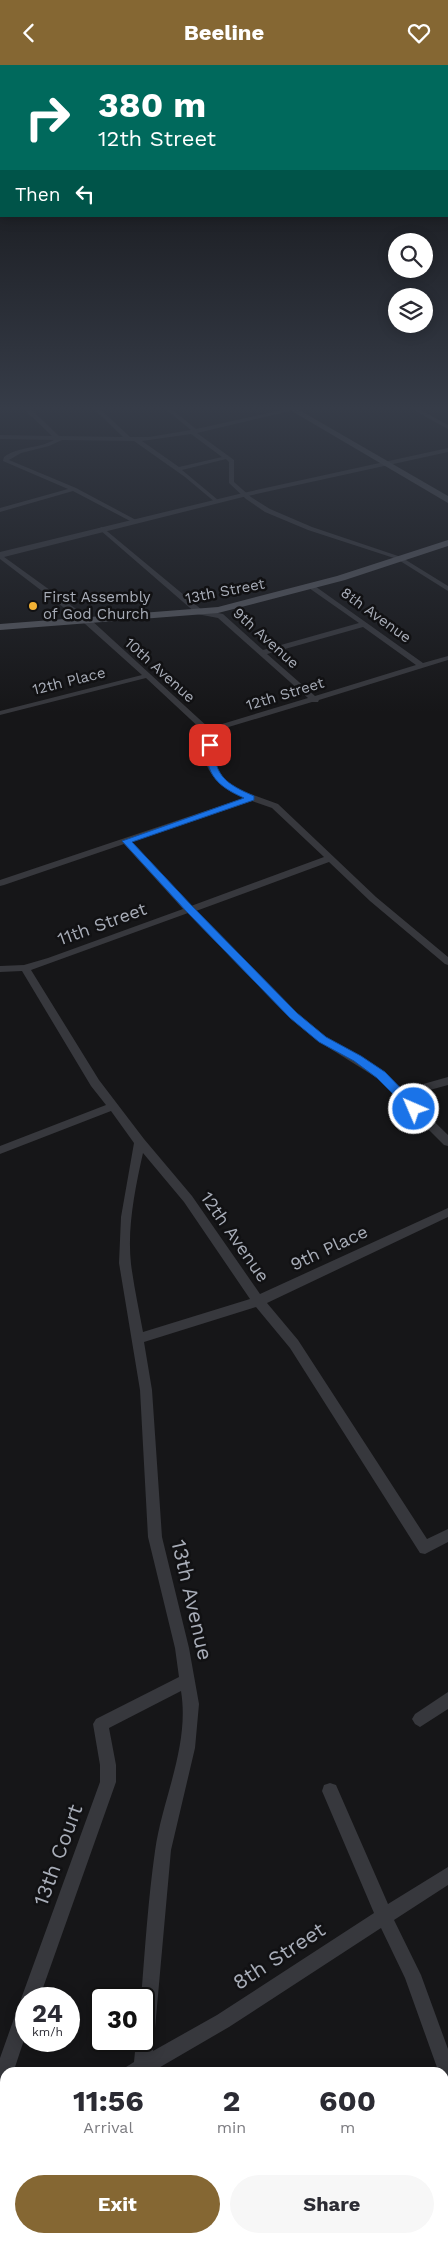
<!DOCTYPE html>
<html lang="en">
<head>
<meta charset="utf-8">
<style>
	:root { --surface:#fff; --page:#f7f7f7; --text:#2b2b33; --muted:#7c7c81; --accent:#856733 }
	body { margin:0; font-family:"Work Sans",sans-serif; background:var(--page); color:var(--text); height:100vh; display:flex; flex-direction:column; font-size:19px; white-space:nowrap }
	* { box-sizing:border-box; margin:0 }
	p { font-size:16px; color:var(--muted) }
	.icon { flex:none; width:28px; height:28px; fill:none; stroke:currentColor; stroke-width:2; stroke-linecap:round; stroke-linejoin:round }
	.map { position:relative; flex:1; overflow:hidden }
	.sheet { position:absolute; left:0px; top:2002px; width:449px; height:176px; display:flex; flex-direction:column; background:var(--surface); border-radius:15px 15px 0 0; box-shadow:0 2px 12px #0003 }
	.sheet>* { flex:none }
	.guide { position:absolute; left:0px; top:0px; width:449px; height:152px; box-shadow:0 2px 12px #0003; background:#00695c; color:#fff; overflow:hidden }
	.fabs { position:absolute; left:388px; top:168px; display:grid; gap:10px }
	.fabs a { display:grid; place-items:center; width:45px; height:45px; border-radius:50%; background:var(--surface); box-shadow:0 2px 12px #0003; font-size:25px }
	.speed { position:absolute; left:15px; top:1922px; display:flex; gap:10px; font-size:25px; font-weight:700; text-align:center }
	.speed>* { display:grid; place-content:center; width:65px; height:65px; border-radius:50%; background:var(--surface); box-shadow:0 2px 12px #0003; line-height:1 }
	.speed small { font-size:12px; font-weight:400 }
	.speed .limit { border:2px solid #111; border-radius:8px; background:#fff; color:#111 }
	.pin { position:absolute; display:grid; place-items:center; width:42px; height:42px; color:#fff; margin:-21px; border-radius:10px; box-shadow:0 2px 8px #0006 }
	.me { position:absolute; width:55px; margin:-28px; rotate:315deg; stroke-linejoin:round; filter:drop-shadow(0 0 4px #0008) }
	.turn { display:flex; align-items:center; gap:18px; height:105px; padding:0 15px; font-size:22px }
	.turn .icon { width:65px; height:65px; stroke-width:2.5 }
	.turn b { display:block; font-size:35px; line-height:42px }
	.then { display:flex; align-items:center; height:48px; padding:0 15px; background:#0003; gap:10px; font-size:19px }
	.eta { display:flex; justify-content:space-evenly; align-items:center; height:85px; text-align:center }
	.eta b { font-size:30px; font-weight:700; line-height:35px }
	.primary-button { display:flex; gap:10px; margin-top:auto; padding:10px 15px }
	.primary-button a { flex:1; height:58px; border-radius:30px; background:var(--accent); color:#fff; font-size:20px; font-weight:700; line-height:58px; text-align:center }
	.primary-button a+a { background:var(--page); color:var(--text) }
	header { display:flex; justify-content:space-between; align-items:center; height:65px; padding:0 15px; background:var(--accent); color:#fff; font-size:22px; font-weight:700 }
	.map>svg:first-child { display:block }
	.lines { fill:none; stroke-linecap:round; stroke-linejoin:round }
	.minor { fill:#37383d; fill-rule:evenodd }
	.tertiary { fill:#37383d; fill-rule:evenodd }
	.secondary { fill:#45474d; fill-rule:evenodd }
	.primary { fill:#53555c; fill-rule:evenodd }
	.route { fill:#1a73e8; stroke:#114b97 }
	.poi-dot { fill:#f2b134; stroke:#111113; stroke-width:2 }
	.labels { text-anchor:middle; stroke-width:5; stroke-linejoin:round; paint-order:stroke }
	.far-street-label { font-size:15px; fill:#a8adb8; stroke:#111113 }
	.far-poi-label { font-size:15px; fill:#a8adb8; stroke:#111113; text-anchor:start }
	.street-label { font-size:18px; fill:#a8adb8; stroke:#111113 }
	.near-street-label { font-size:21px; fill:#a8adb8; stroke:#111113 }
</style>
</head>
<body>
<header><svg class="icon" aria-label="back" viewBox="0 0 24 24"><path d="M15 5l-7 7 7 7"/></svg>Beeline<svg class="icon" aria-label="heart" viewBox="0 0 24 24"><path d="M12 20l-8-8c-3-5 5-10 8-4 3-6 11-1 8 4z"/></svg></header>
<div class="map">
<svg width="448" height="2178" viewBox="0 0 448 2178">
	<rect width="100%" height="100%" fill="#161618"/>
	<g class="lines">
		<path class="minor" d="M26 342H34L32 345 59 371 123 372 92 342H98L130 372H149L191 365 163 342H169L196 364 296 342H307L197 368 234 395V417L251 432 270 444 312 462 401 492 448 521V526L397 494 308 465 265 447 246 434 229 418V397L226 394 182 405 218 435V437L216 438 185 412 134 376 62 375 49 381 21 388 9 395 76 423 136 455V457H132L73 426 0 447V443L68 424 3 396 4 392C19 381 38 384 54 375L0 374V370L52 371 27 347ZM191 369 222 392 179 402 142 376Z
			M408 342H415L448 360V364Z
			M102 462 202 545 223 549 263 585 359 558 309 523 308 521 312 519 423 598 448 591V595L319 635 318 637H312L212 667 214 698 225 715 240 725 278 739 376 832 448 892V900L445 899 370 836 329 797 196 846 297 948 326 972 385 1007 402 1025 448 1012V1020L408 1031 448 1070V1081L444 1080 377 1013 318 976 289 952 188 848 31 905 99 1015 144 1074 192 1131 260 1229 448 1143V1152L267 1238 298 1275 427 1474 448 1464V1477L425 1489 420 1488 290 1283 256 1242 144 1277 152 1325 162 1472 189 1583 199 1639 195 1683 171 1785 153 1986 217 1950 374 1848 322 1726 324 1720 330 1718 336 1720 388 1839 448 1802V1820L394 1855 421 1910 448 1984V2017L444 2015V2008H439L405 1913 381 1863 229 1962 150 2008H123L126 2002 134 1997 136 1976H144V1934H141C145 1885 148 1835 155 1786 162 1734 190 1681 181 1626L109 1663 116 1700V1717L39 1934H26V1969L13 2008H5V2025L0 2027V1993L17 1945 20 1939 23 1938 21 1934 100 1717V1700L93 1659 96 1654 179 1612 175 1583 148 1472 140 1325 119 1198 121 1152 134 1078 111 1046 0 1089V1081L106 1040 91 1021 22 906 0 907V901L24 900 48 893 183 844 124 779 4 820 0 821V815L244 733C227 726 213 716 206 699 203 690 205 676 204 667L146 613 0 650V646L142 610 84 558 0 494V489L90 554 209 663 308 633 218 553 197 549 100 465V463ZM363 562 416 600 315 631 267 589ZM252 736 272 743 324 792 191 841 132 777ZM143 1088 184 1137 250 1234 143 1267C139 1245 134 1222 131 1199 127 1163 135 1124 143 1088Z
			M448 1627V1644L420 1662 415 1659 412 1654 415 1649Z
			M5 2083V2101L0 2102V2084Z
			M97 2174H115L116 2178H96Z"/>
		<path class="tertiary" d="M448 383V387L243 432 0 493V487L243 428Z"/>
		<path class="secondary" d="M285 342H294L448 431V438Z"/>
		<path class="primary" d="M448 475V481L345 515 218 548 0 565V559L218 542 337 511Z"/>
	</g>
	<linearGradient id="sky" x2="0" y2="1"><stop stop-color="#0c0c0d"/><stop offset="0.53" stop-color="#363c48"/><stop offset="1" stop-color="#363c48" stop-opacity="0"/></linearGradient>
	<rect width="448" height="647" fill="url(#sky)"/>
	<path class="route" d="M210 677 214 680C214 712 227 719 254 731V735L132 777 193 842 297 948 326 972 361 991 385 1007 418 1041 420 1044 418 1046H410L377 1013 354 996 319 977 290 953 186 846 122 776 244 733C217 721 206 710 206 680Z"/>
	<circle class="poi-dot" cx="33" cy="541" r="5"/>
	<g class="labels">
		<g class="far-street-label">
			<text transform="translate(225 526) rotate(-11)" y="5">13th Street</text>
			<text transform="translate(376 550) rotate(36)" y="5">8th Avenue</text>
			<text transform="translate(266 573) rotate(42)" y="5">9th Avenue</text>
			<text transform="translate(160 605) rotate(42)" y="5">10th Avenue</text>
			<text transform="translate(69 616) rotate(-14)" y="5">12th Place</text>
			<text transform="translate(285 629) rotate(-17)" y="5">12th Street</text>
		</g>
		<g class="far-poi-label">
			<text x="43" y="537">First Assembly<tspan x="43" dy="17">of God Church</tspan></text>
		</g>
		<g class="street-label">
			<text transform="translate(102 859) rotate(-20)" y="6">11th Street</text>
			<text transform="translate(235 1172) rotate(55)" y="6">12th Avenue</text>
			<text transform="translate(329 1183) rotate(-25)" y="6">9th Place</text>
		</g>
		<g class="near-street-label">
			<text transform="translate(192 1535) rotate(77)" y="7">13th Avenue</text>
			<text transform="translate(58 1790) rotate(-70)" y="7">13th Court</text>
			<text transform="translate(279 1891) rotate(-33)" y="7">8th Street</text>
		</g>
	</g>
</svg>
<div class="fabs">
<a><svg class="icon" aria-label="search" viewBox="0 0 24 24"><circle cx="10" cy="10" r="6"/><path d="M15 15l6 6"/></svg></a>
<a><svg class="icon" aria-label="layers" viewBox="0 0 24 24"><path d="M12 4l9 5-9 5-9-5zM3 14l9 5 9-5"/></svg></a>
</div>
<div class="speed"><div>24<small>km/h</small></div><div class="limit">30</div></div>
<div class="pin" style="left:210px;top:680px;background:#d93025"><svg class="icon" aria-label="arrive" viewBox="0 0 24 24"><path d="M6 21V4h12l-3 4 3 4H6"/></svg></div>
<svg class="me" style="left:414px;top:1044px" viewBox="-20 -20 40 40"><circle r="17" fill="#1a73e8" stroke="#fff" stroke-width="3"/><path d="M0-11L8 9 0 5-8 9z" fill="#fff"/></svg>
<div class="guide">
<div class="turn"><svg class="icon" aria-label="right" viewBox="0 0 24 24"><path d="M7 20v-9h11M14 6l5 5-5 5"/></svg><div><b>380 m</b>12th Street</div></div>
<div class="then">Then<svg class="icon" aria-label="left" viewBox="0 0 24 24"><path d="M17 20v-9H6M10 6l-5 5 5 5"/></svg></div>
</div>
<section class="sheet">
<div class="eta">
<div><b>11:56</b><p>Arrival</p></div>
<div><b>2</b><p>min</p></div>
<div><b>600</b><p>m</p></div>
</div>
<div class="primary-button"><a>Exit</a><a>Share</a></div>
</section>
</div>
</body>
</html>
